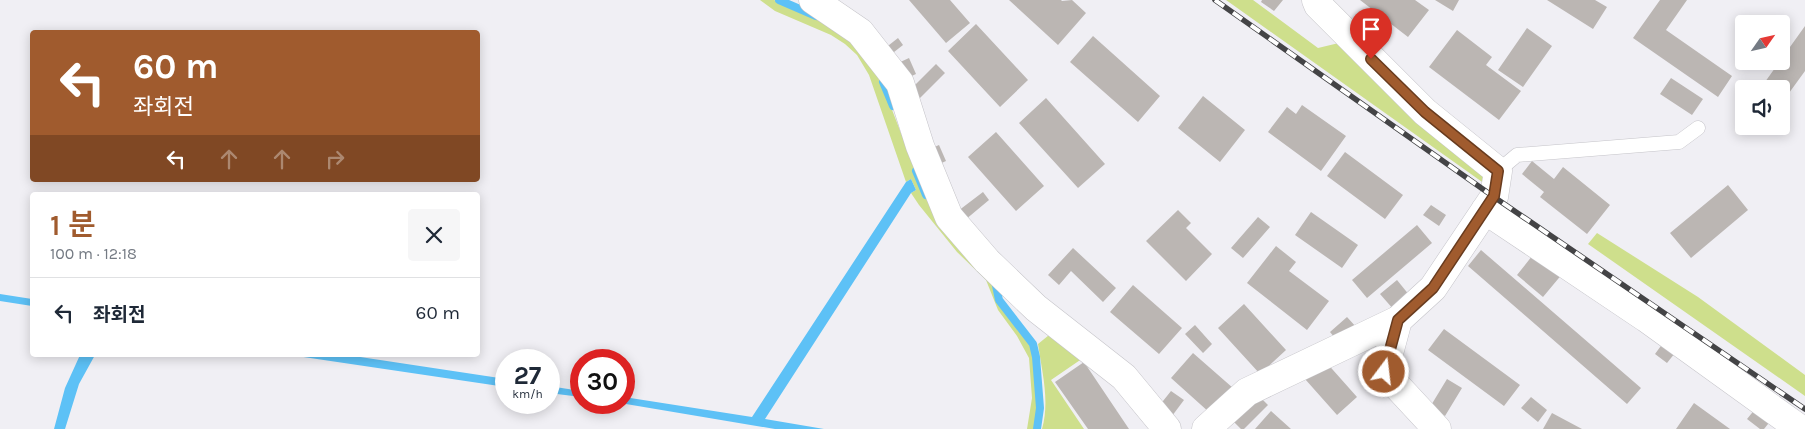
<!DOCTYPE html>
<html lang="ko">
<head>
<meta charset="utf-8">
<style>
	:root { --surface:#fff; --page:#f6f6f7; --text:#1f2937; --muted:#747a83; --line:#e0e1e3; --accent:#a05b2e }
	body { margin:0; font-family:Karla,"Noto Sans KR",sans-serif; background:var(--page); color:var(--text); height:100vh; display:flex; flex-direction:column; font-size:19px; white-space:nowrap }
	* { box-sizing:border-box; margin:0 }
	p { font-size:16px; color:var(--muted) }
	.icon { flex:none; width:28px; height:28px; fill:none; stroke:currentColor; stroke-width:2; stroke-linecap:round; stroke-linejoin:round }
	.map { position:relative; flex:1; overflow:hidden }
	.details { position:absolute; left:30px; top:192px; width:450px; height:165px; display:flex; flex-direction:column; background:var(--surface); border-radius:5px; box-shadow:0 2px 12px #0003 }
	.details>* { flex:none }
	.hud { position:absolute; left:30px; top:30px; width:450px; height:152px; border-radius:5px; box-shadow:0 2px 12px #0003; background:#a05b2e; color:#fff; overflow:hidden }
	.needle { width:32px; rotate:56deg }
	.tools { position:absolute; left:1735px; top:15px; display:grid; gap:10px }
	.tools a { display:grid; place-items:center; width:55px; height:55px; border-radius:5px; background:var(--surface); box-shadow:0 2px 12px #0003; font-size:25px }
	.speed { position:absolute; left:495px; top:349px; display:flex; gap:10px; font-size:25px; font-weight:700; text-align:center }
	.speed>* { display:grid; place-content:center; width:65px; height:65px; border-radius:50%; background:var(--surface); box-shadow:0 2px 12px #0003; line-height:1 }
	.speed small { font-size:12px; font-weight:400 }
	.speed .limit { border:8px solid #d22; background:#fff; color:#111 }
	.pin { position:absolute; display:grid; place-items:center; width:42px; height:42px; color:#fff; margin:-51px -21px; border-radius:50% 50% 50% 0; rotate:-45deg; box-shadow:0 0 5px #0007 }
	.pin .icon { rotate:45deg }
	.me { position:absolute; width:55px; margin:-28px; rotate:15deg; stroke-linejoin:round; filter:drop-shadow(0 0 4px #0008) }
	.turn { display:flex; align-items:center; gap:18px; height:105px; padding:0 20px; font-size:22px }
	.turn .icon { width:65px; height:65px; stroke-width:2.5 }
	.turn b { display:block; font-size:35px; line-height:42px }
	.lanes { display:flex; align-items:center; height:48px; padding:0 20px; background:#0003; justify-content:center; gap:25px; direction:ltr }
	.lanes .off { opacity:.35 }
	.round { display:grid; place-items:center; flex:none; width:52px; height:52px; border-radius:5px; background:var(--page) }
	.head { display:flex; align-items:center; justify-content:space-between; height:85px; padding:0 20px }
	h1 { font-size:30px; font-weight:600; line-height:38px; color:var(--accent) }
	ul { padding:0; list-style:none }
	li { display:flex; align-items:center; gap:15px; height:70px; padding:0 20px; border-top:1px solid var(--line) }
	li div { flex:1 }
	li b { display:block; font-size:19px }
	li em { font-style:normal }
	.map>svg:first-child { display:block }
	.green { fill:#cedf8c }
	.water { fill:#5dc1f6 }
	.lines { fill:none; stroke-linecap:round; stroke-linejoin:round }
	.stream { stroke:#5dc1f6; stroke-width:8 }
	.building { fill:#bbb6b3 }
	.service-casing { stroke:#c5c4c9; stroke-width:15 }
	.minor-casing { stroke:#c5c4c9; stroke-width:29 }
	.service { stroke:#fff; stroke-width:14 }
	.minor { stroke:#fff; stroke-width:28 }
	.rail-casing { stroke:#444446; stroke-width:5.5 }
	.rail { stroke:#fff; stroke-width:4; stroke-dasharray:11; stroke-linecap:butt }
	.route-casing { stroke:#683b1e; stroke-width:12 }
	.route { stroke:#a05b2e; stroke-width:9 }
</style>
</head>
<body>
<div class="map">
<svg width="1805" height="429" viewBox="0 0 1805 429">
	<rect width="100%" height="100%" fill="#f0eff4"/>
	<path class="green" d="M760 0H774L815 18 851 40 866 55 884 89 926 198 993 277 998 301 1032 345 1035 357 1039 407 1035 429H1027L1032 398 1029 358 1017 336 998 310 986 280 957 252 919 205 911 193 916 190 911 179 906 182 869 75 857 55 845 44 831 35 775 11Z
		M1226 0H1253L1318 48 1343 42 1489 173 1485 184Z
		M1597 233 1698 297 1805 375V396L1588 244Z
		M1054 331 1086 356 1051 380 1084 429H1042C1050 401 1042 372 1038 344Z"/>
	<path class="water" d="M911 179 916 190 911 193 765 419 824 429H775L620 403 624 402V397L752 417 906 182Z
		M0 294 32 299V306L0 301Z
		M80 355H95L79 384 65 429H54L65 388Z
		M290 355H347L506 379V387Z
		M549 386 581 391V397L549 393Z"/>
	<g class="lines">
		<path class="stream" d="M779 0 816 16
			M883 82 893 106
			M916 171 926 195
			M995 281 999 300 1033 344 1036 357 1040 408 1037 429"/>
	</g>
	<path class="building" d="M909 0H950L970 23 946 43Z
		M1009 0H1061L1062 1 1072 0 1086 13 1058 45Z
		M1262 0H1283L1274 11 1261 2Z
		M1360 0H1415L1429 10 1408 37Z
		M1435 0H1459L1453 11Z
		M1547 0H1595L1607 7 1593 29Z
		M1660 0H1687L1666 30 1732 76 1718 97 1633 38Z
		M976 24 1028 80 1000 107 948 51Z
		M1805 26V71L1781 104V89H1760Z
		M1527 28 1552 46 1523 87 1498 70Z
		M1457 30 1492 57 1486 65 1521 91 1499 120 1429 67Z
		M1093 36 1160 96 1138 122 1070 62Z
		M898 38 903 45 889 56 884 49Z
		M909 58 916 74 903 80 896 64Z
		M936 64 945 73 919 99 910 90Z
		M1671 78 1703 99 1692 115 1660 94Z
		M1203 96 1245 130 1220 162 1178 128Z
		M1046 98 1105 164 1078 188 1019 123Z
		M1302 105 1346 136 1321 171 1268 132 1287 107 1296 114Z
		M996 132 1044 186 1016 211 968 157Z
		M939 145 946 161 937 165 930 149Z
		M1345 152 1403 195 1385 219 1327 176Z
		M1532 161 1554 179 1563 167 1610 205 1587 234 1540 197 1544 192 1522 174Z
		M1728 185 1748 210 1691 258 1670 233Z
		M983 192 989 200 965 220 958 211Z
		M1431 205 1446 215 1439 226 1423 215Z
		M1178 210 1191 223 1186 228 1212 254 1186 281 1146 241Z
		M1311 212 1358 245 1342 268 1295 235Z
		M1258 217 1270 227 1243 258 1231 248Z
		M1417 225 1432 243 1367 298 1352 280Z
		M1276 246 1296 262 1289 271 1329 301 1307 330 1247 283Z
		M1073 248 1116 288 1103 302 1071 271 1059 285 1048 275Z
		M1481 250 1641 388 1627 404 1468 266Z
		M1536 251 1563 273 1543 297 1517 275Z
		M1397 280 1410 296 1394 310 1380 294Z
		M1133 285 1182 328 1159 354 1110 312Z
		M1244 304 1286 350 1260 374 1218 328Z
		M1347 317 1357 328 1340 344 1330 332Z
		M1195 325 1212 344 1203 353 1185 334Z
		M1444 329 1520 385 1504 406 1428 350Z
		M1663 343 1675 353 1667 363 1655 354Z
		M1193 353 1233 388 1210 413 1171 378Z
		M1325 361 1357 397 1337 415 1305 379Z
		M1084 362 1129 429H1088L1055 382Z
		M1447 379 1462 388 1445 416 1430 407Z
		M1171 391 1184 400 1172 416 1159 406Z
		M1257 394 1268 405 1244 429H1241L1232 420Z
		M1531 397 1547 410 1538 422 1521 408Z
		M1694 403 1730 429H1676Z
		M1756 408 1772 419 1764 429H1760L1747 419Z
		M1271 411 1291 429H1255Z
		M1552 413 1582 429H1543Z"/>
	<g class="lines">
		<g class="service-casing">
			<path id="service" d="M1498 171 1517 155 1679 142 1698 128"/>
		</g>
		<g class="minor-casing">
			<path id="minor" d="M813 0 860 32 900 83 920 146 949 217 987 261 1036 308 1124 377 1167 429
				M1485 210 1646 318 1800 429
				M1398 320 1384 372 1437 429
				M1206 429 1247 392 1398 320 1433 288 1494 197 1498 171 1425 112 1318 5 1316 0"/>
		</g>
		<use href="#service" class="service"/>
		<use href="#minor" class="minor"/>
		<g class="rail-casing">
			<path id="rail" d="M1215 0 1494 197 1805 409"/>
		</g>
		<use href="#rail" class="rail"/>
	</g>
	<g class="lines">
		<g class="route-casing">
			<path id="route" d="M1371 59 1425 112 1498 171 1494 196 1433 288 1398 320 1384 372"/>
		</g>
		<use href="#route" class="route"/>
	</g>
</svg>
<div class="tools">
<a><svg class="needle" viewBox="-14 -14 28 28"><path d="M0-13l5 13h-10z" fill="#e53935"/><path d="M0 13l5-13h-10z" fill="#747a83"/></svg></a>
<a><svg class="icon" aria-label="sound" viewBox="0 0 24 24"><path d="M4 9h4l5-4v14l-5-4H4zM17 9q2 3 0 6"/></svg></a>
</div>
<div class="speed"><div>27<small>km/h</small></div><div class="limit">30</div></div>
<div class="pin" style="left:1371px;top:59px;background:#d93025"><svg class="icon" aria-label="arrive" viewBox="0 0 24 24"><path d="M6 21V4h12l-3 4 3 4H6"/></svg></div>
<svg class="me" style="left:1384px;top:372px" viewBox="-20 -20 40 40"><circle r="17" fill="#a05b2e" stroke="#fff" stroke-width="3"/><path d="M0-11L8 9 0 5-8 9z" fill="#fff"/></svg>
<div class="hud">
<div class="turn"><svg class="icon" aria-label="left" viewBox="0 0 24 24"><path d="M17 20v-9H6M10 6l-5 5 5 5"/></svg><div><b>60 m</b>좌회전</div></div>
<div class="lanes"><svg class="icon" aria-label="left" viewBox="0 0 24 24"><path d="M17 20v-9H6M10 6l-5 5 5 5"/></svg><svg class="icon off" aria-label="ahead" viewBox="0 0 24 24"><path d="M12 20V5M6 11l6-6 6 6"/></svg><svg class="icon off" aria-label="ahead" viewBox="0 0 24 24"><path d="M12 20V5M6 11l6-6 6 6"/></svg><svg class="icon off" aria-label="right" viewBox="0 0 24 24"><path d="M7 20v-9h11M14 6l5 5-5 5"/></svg></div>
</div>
<section class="details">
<div class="head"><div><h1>1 분</h1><p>100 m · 12:18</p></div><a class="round"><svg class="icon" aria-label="close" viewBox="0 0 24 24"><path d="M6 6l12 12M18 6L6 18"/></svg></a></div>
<ul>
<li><svg class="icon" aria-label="left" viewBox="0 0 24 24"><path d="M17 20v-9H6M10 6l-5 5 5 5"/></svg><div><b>좌회전</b></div><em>60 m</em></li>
</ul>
</section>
</div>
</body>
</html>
